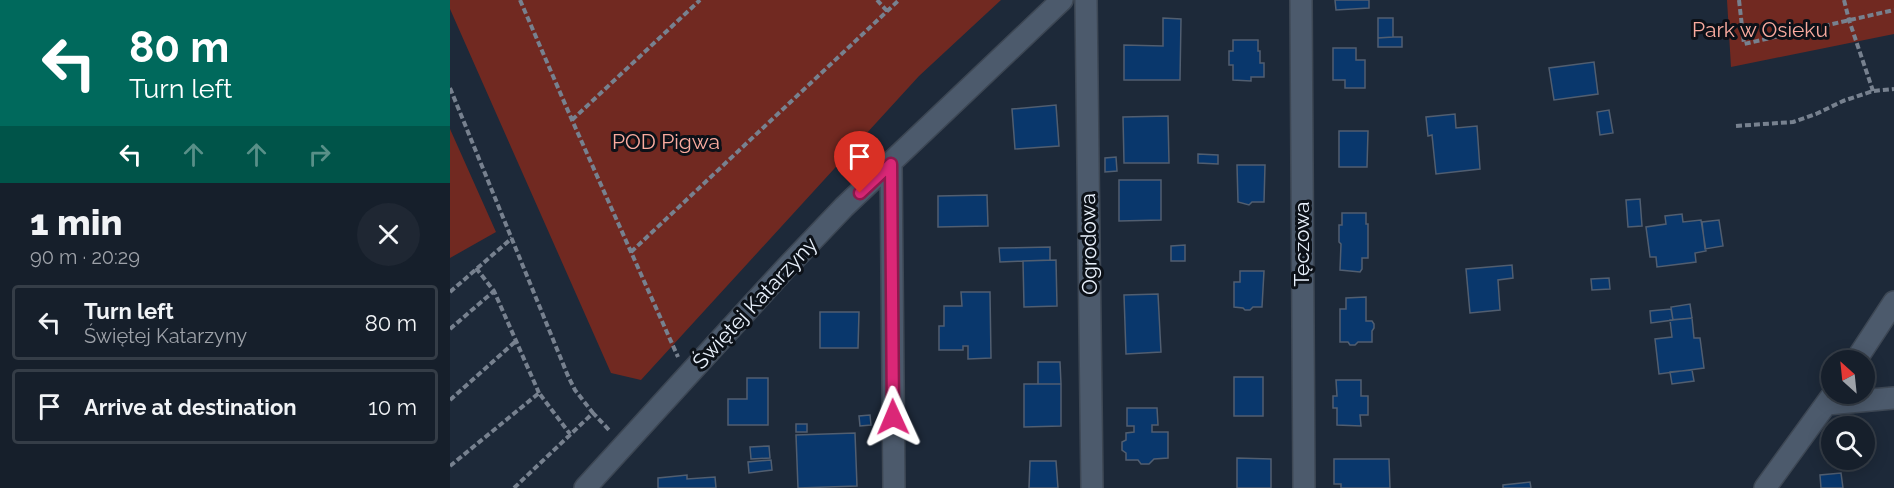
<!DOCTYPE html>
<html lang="en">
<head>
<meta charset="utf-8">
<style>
	:root { --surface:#161f2b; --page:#1f2733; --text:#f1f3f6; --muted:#9ea2a9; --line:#353d47 }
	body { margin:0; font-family:Raleway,sans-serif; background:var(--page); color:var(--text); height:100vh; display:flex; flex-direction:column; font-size:22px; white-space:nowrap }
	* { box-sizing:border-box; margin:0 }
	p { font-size:20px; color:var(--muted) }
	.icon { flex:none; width:33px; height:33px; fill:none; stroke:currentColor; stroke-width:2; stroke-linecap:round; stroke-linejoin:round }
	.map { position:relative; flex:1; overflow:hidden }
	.drawer { display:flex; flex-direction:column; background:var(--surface); width:450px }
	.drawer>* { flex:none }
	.top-card { background:#00695c; color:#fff; overflow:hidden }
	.needle { width:39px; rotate:333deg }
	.buttons { position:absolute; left:1371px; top:350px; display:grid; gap:12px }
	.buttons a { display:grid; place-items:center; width:54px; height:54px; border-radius:50%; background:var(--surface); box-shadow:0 3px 15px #0003,0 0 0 2px var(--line); font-size:30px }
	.pin { position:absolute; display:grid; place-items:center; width:51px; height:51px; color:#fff; margin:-62px -26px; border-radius:50% 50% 50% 0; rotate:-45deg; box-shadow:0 0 6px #0007 }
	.pin .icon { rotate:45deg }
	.me { position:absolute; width:66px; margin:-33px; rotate:359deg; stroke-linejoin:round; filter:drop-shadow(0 0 4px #0008) }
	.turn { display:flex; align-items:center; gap:21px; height:126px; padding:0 30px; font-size:27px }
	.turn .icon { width:78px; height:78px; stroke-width:2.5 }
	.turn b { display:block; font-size:42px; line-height:51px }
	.lanes { display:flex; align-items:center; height:57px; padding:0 30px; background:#0003; justify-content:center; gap:30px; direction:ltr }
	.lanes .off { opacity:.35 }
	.round { display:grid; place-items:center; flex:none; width:63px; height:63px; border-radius:32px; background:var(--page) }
	.summary { display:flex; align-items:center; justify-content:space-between; height:102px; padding:0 30px }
	h1 { font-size:36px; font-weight:800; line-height:45px }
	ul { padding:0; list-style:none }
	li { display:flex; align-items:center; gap:18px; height:75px; margin:0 12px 9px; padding:0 18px; border:3px solid var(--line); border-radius:6px }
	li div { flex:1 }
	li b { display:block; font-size:22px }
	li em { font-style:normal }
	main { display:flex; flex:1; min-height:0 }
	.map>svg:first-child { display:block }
	.green { fill:#712921 }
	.building { fill:#09376c; stroke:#515e70; stroke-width:1.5 }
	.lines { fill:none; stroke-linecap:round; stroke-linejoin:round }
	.minor-casing { stroke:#3d4754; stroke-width:24 }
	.path { stroke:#77818f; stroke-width:4; stroke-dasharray:6 3; stroke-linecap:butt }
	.minor { stroke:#4c5a6c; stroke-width:21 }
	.route-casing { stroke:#8e194d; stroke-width:15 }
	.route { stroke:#db2777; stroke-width:10 }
	.labels { text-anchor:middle; stroke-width:6; stroke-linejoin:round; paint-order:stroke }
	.park-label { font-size:21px; fill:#faab9f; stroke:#0c1118 }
	.street-label { font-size:21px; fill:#e8f0fb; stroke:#0c1118 }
</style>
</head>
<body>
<main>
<section class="drawer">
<div class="top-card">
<div class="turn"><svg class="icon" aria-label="left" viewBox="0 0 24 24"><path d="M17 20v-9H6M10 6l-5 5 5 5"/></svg><div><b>80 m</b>Turn left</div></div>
<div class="lanes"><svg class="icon" aria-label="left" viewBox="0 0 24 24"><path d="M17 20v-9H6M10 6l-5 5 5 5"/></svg><svg class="icon off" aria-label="ahead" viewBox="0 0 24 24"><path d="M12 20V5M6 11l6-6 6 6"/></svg><svg class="icon off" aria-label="ahead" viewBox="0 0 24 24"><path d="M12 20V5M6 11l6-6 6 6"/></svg><svg class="icon off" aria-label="right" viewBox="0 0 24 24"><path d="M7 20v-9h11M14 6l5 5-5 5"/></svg></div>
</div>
<div class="summary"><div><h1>1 min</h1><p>90 m · 20:29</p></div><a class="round"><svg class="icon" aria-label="close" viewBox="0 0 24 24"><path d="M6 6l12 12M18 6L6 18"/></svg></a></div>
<ul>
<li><svg class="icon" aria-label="left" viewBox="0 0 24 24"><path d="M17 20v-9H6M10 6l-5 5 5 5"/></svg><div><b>Turn left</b><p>Świętej Katarzyny</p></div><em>80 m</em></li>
<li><svg class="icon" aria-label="arrive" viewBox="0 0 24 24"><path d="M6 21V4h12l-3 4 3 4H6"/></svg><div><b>Arrive at destination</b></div><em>10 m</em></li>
</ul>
</section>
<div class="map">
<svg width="1444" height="488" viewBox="0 0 1444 488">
	<rect width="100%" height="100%" fill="#1d2939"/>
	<path class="green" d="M0 0H551L469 76 191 380 161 373 0 9Z
		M1277 0H1444V34L1281 67Z
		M0 129 46 232 0 258Z"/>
	<path class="building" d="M885 0H919V8L886 10Z
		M713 18 731 19 730 80H674V45L713 46Z
		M928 18H943V37L928 38Z
		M943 37H952V47H928V38Z
		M783 40H808V51H810V63H814V77H801V81L783 80V65H779V51H783Z
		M883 48H906V60H915V88H895V80H883Z
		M1144 62 1148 94 1104 100 1099 68Z
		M606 105 609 146 565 149 562 109Z
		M1159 110 1163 133 1150 135 1147 112Z
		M1005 114 1006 128 1027 126 1030 169 986 174 982 135 978 136 976 117Z
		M718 116 719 163H674L673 117Z
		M889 131H918L917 167H889Z
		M748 154 768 155V164L748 163Z
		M666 157 667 171 655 172V158Z
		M787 165H815L814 202H802L799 205 788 202Z
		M669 180H711V220L669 221Z
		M537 195 538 226 488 227V196Z
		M1190 199 1192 226 1178 227 1176 200Z
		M892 213H916V224H918V258H912V269L910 272 890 270 891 244 889 242V225H892Z
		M1232 214 1233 222 1251 220 1256 251 1245 253 1246 262 1207 267 1206 257H1200L1196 227 1216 224 1215 216Z
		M1269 220 1273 246 1255 249 1252 222Z
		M735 245V261H721V246Z
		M600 247V260L550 262 549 248Z
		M606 260 607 306 574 307 573 261Z
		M1062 265 1063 278 1048 280 1050 310 1020 313 1016 269Z
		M790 271H814L812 307H803L800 310H795L793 308 784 307V282H790Z
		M1159 278 1160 289 1142 290 1141 279Z
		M511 292H540L541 358 518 359V346H513V350H489V326H494V306H512Z
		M708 294 711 352 676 354 674 295Z
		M916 297V321H922L924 324V328L922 331V342H908L905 345H900L898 342H890V309H896V298Z
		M1240 304 1242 318 1223 320 1221 307Z
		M1221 309 1223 320 1201 323 1200 311Z
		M370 312H409L408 348H370Z
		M1242 318 1244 338H1250L1254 368 1209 374 1205 339 1222 337 1220 320Z
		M588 362H610L611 384H588Z
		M1242 370 1244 381 1222 384 1220 372Z
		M784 377H813V416H784Z
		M297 378H318V425H278V399H297Z
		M886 380H911V396H918V415H910L911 426 887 425V408H883V396H887Z
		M574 384H611V426L574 427Z
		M677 408H707L708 425H702V432H718V458L704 459 699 464H691L688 460H676V453L672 450V442L676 440V433L684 432V426H677Z
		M420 415 421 425 410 426 409 416Z
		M346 424H357V432H346Z
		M405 433 407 486 348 488 346 435Z
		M319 446 320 458 301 459 300 447Z
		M787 458 821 459V488H787Z
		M884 459H939L940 488H891V484H884Z
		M321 460 322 470 299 473 298 462Z
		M580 461H606L608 488H579Z
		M1391 473 1393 488H1371L1370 475Z
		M237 475V479L265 477 266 488H208V478Z
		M1080 482 1081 488H1053V485Z"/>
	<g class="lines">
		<g class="minor-casing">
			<path id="minor" d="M636 0 642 488
				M851 0 854 488
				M441 164 444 488
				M1406 360 1444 302
				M1377 404 1444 398
				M135 488 334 270 394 207 612 0
				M1315 488 1384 393"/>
		</g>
		<path class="path" d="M70 0 122 120 228 357
			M427 0 437 11
			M1289 0 1294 44 1444 10
			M1394 0 1399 20 1423 91
			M0 88 118 376 125 390 143 413
			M122 120 250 0
			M1286 126 1343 122 1366 114 1393 101 1423 91 1444 89
			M181 252 449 0
			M26 268 44 291 89 393
			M0 292 62 238
			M0 329 44 291
			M0 400 66 341
			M0 466 89 393 120 434
			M64 488 143 413 160 431"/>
		<use href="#minor" class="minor"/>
	</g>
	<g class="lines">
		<g class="route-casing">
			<path id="route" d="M410 193 441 164 443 417"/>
		</g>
		<use href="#route" class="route"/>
	</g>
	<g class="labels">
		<g class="park-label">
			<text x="1310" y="37">Park w Osieku</text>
			<text x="216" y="149">POD Pigwa</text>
		</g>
		<g class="street-label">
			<text transform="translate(639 244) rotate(-91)" y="7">Ogrodowa</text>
			<text transform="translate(852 244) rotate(-90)" y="7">Tęczowa</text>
			<text transform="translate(305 303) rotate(-47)" y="7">Świętej Katarzyny</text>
		</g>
	</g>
</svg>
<div class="buttons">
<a><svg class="needle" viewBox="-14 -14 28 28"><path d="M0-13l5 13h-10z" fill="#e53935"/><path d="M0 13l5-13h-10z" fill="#9ea2a9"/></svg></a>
<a><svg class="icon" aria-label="search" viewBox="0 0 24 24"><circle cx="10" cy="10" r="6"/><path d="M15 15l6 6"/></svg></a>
</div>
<div class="pin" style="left:410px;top:193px;background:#d93025"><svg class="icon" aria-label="arrive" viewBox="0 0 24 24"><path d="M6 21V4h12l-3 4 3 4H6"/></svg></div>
<svg class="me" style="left:443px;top:417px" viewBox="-20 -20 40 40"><path d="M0-17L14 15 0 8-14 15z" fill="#db2777" stroke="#fff" stroke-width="4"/></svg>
</div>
</main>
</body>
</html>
